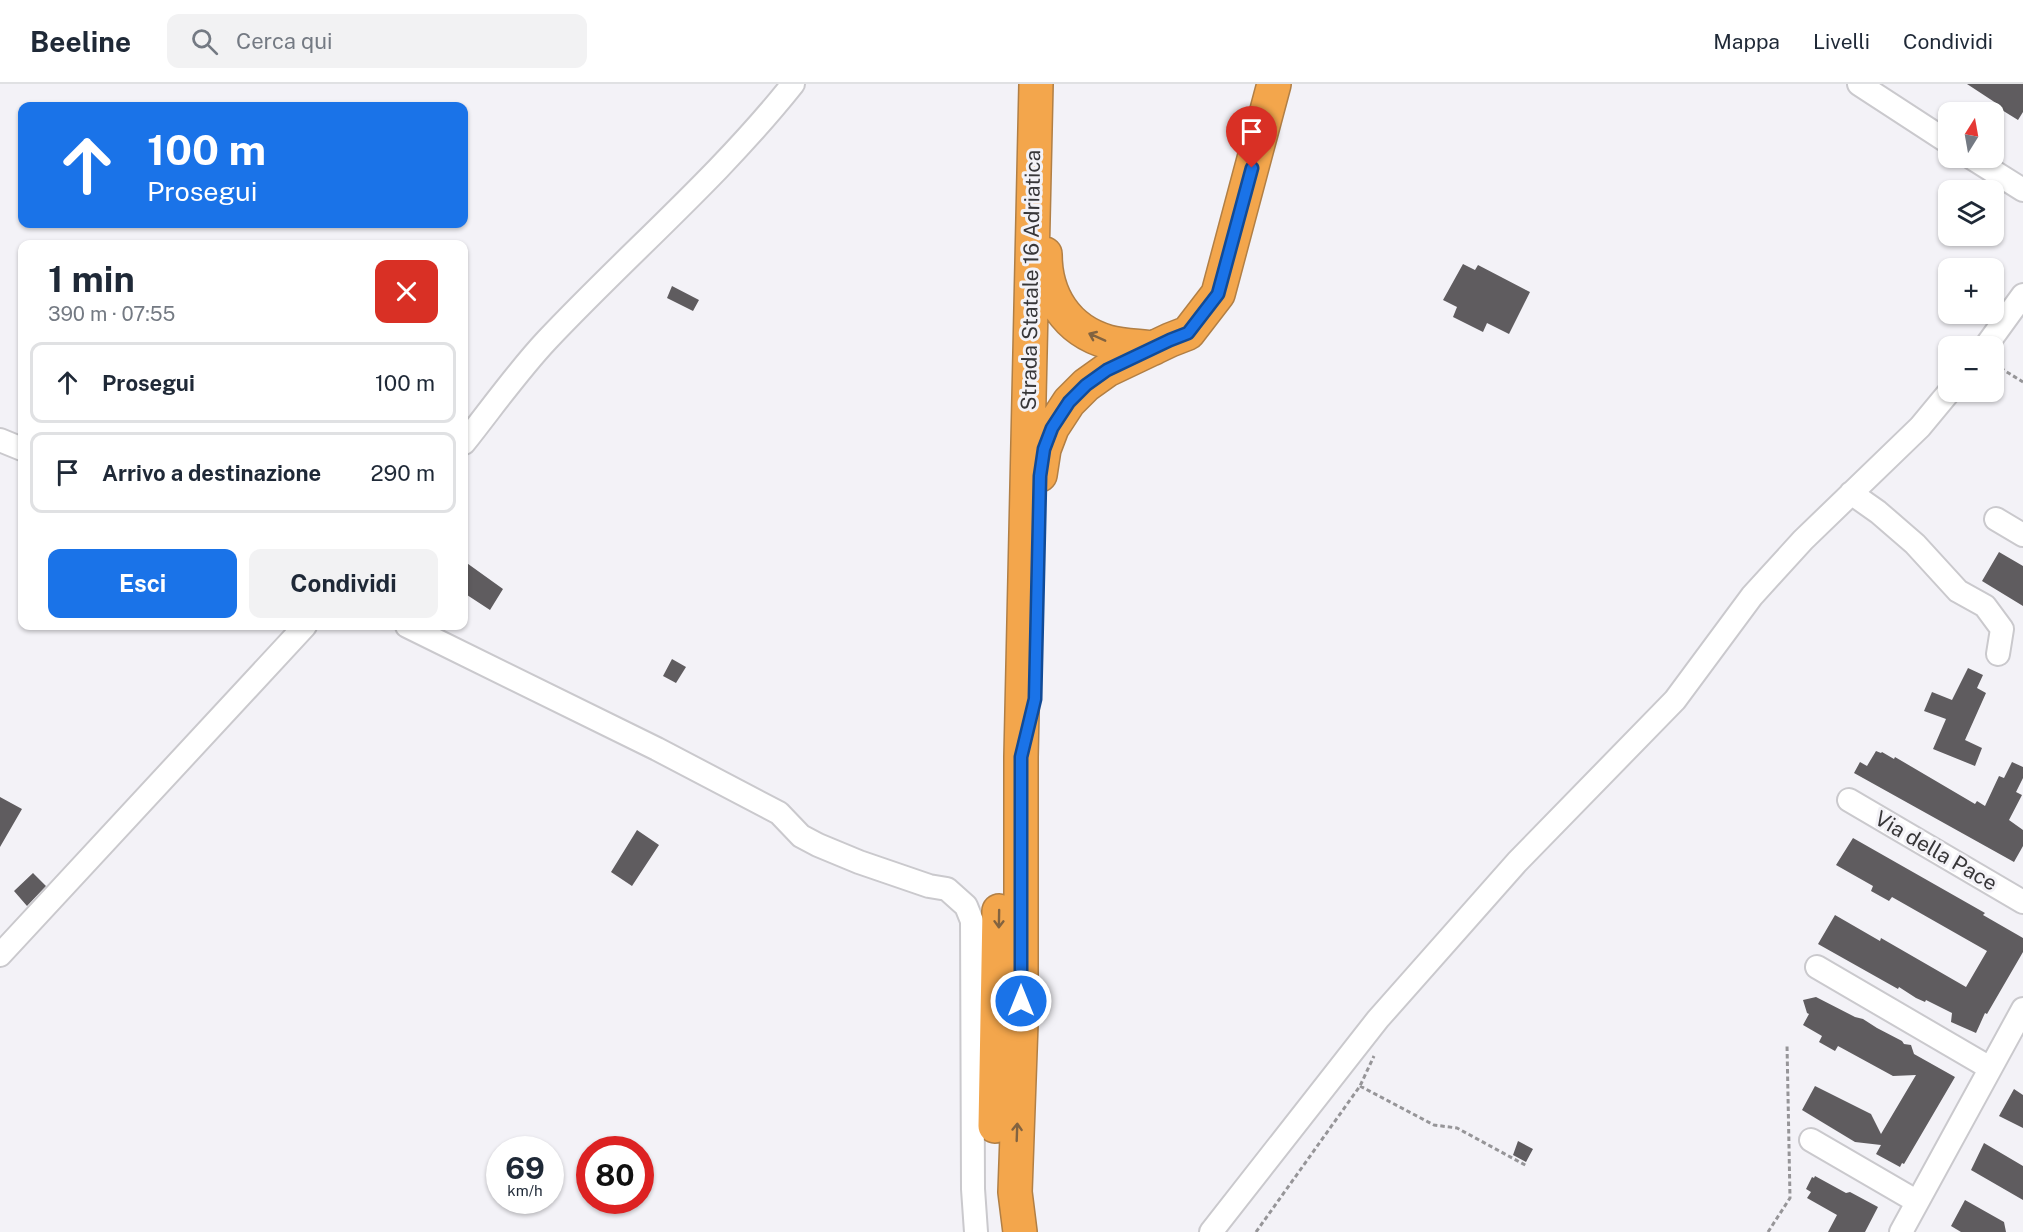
<!DOCTYPE html>
<html lang="it">
<head>
<meta charset="utf-8">
<style>
	:root { --surface:#fff; --page:#f2f2f3; --text:#1f2937; --muted:#747a83; --line:#e0e1e3; --accent:#1a73e8 }
	body { margin:0; font-family:"Public Sans",sans-serif; background:var(--page); color:var(--text); height:100vh; display:flex; flex-direction:column; font-size:22px; white-space:nowrap }
	* { box-sizing:border-box; margin:0 }
	p { font-size:20px; color:var(--muted) }
	.icon { flex:none; width:33px; height:33px; fill:none; stroke:currentColor; stroke-width:2; stroke-linecap:round; stroke-linejoin:round }
	.map { position:relative; flex:1; overflow:hidden }
	.side { position:absolute; left:18px; top:156px; width:450px; height:390px; display:flex; flex-direction:column; background:var(--surface); border-radius:12px; box-shadow:0 2px 4px #0004 }
	.side>* { flex:none }
	.banner { position:absolute; left:18px; top:18px; width:450px; height:126px; border-radius:12px; box-shadow:0 2px 4px #0004; background:#1a73e8; color:#fff; overflow:hidden }
	.needle { width:39px; rotate:11deg }
	.tools { position:absolute; left:1938px; top:18px; display:grid; gap:12px }
	.tools a { display:grid; place-items:center; width:66px; height:66px; border-radius:12px; background:var(--surface); box-shadow:0 2px 4px #0004; font-size:30px }
	.speed { position:absolute; left:486px; top:1052px; display:flex; gap:12px; font-size:30px; font-weight:700; text-align:center }
	.speed>* { display:grid; place-content:center; width:78px; height:78px; border-radius:50%; background:var(--surface); box-shadow:0 2px 4px #0004; line-height:1 }
	.speed small { font-size:15px; font-weight:400 }
	.speed .limit { border:9px solid #d22; background:#fff; color:#111 }
	.pin { position:absolute; display:grid; place-items:center; width:51px; height:51px; color:#fff; margin:-62px -26px; border-radius:50% 50% 50% 0; rotate:-45deg; box-shadow:0 0 6px #0007 }
	.pin .icon { rotate:45deg }
	.me { position:absolute; width:66px; margin:-33px; rotate:0deg; stroke-linejoin:round; filter:drop-shadow(0 0 4px #0008) }
	.turn { display:flex; align-items:center; gap:21px; height:126px; padding:0 30px; font-size:27px }
	.turn .icon { width:78px; height:78px; stroke-width:2.5 }
	.turn b { display:block; font-size:42px; line-height:51px }
	.round { display:grid; place-items:center; flex:none; width:63px; height:63px; border-radius:12px; background:var(--page) }
	.headline { display:flex; align-items:center; justify-content:space-between; height:102px; padding:0 30px }
	h1 { font-size:36px; font-weight:700; line-height:45px }
	.primary-button { display:flex; gap:12px; margin-top:auto; padding:12px 30px }
	.primary-button a { flex:1; height:69px; border-radius:12px; background:var(--accent); color:#fff; font-size:24px; font-weight:700; line-height:69px; text-align:center }
	.primary-button a+a { background:var(--page); color:var(--text) }
	ul { padding:0; list-style:none }
	li { display:flex; align-items:center; gap:18px; height:81px; margin:0 12px 9px; padding:0 18px; border:3px solid var(--line); border-radius:12px }
	li div { flex:1 }
	li b { display:block; font-size:22px }
	li em { font-style:normal }
	header { display:flex; align-items:center; gap:36px; box-sizing:border-box; height:84px; padding:0 30px; background:var(--surface); border-bottom:2px solid var(--line) }
	header strong { font-size:28px }
	nav { display:flex; gap:33px; margin-inline-start:auto; font-size:21px }
	.search { width:420px; height:54px; background:var(--page); display:flex; align-items:center; gap:15px; box-sizing:border-box; padding:0 21px; border-radius:12px; color:var(--muted); font-size:22px }
	.map>svg:first-child { display:block }
	.building { fill:#5f5c5f }
	.lines { fill:none; stroke-linecap:round; stroke-linejoin:round }
	.minor-casing { stroke:#cac9cd; stroke-width:26 }
	.highway-casing { stroke:#b17f45; stroke-width:36 }
	.path { stroke:#969598; stroke-width:3; stroke-dasharray:4.5 3; stroke-linecap:butt }
	.minor { stroke:#fff; stroke-width:22 }
	.highway { stroke:#f3a64c; stroke-width:33 }
	.oneway { stroke:#826340 }
	.route-casing { stroke:#114b97; stroke-width:15 }
	.route { stroke:#1a73e8; stroke-width:10 }
	.labels { text-anchor:middle; stroke-width:6; stroke-linejoin:round; paint-order:stroke }
	.street-label { font-size:21px; fill:#373638; stroke:#f3f2f7 }
</style>
</head>
<body>
<header>
<strong>Beeline</strong>
<div class="search"><svg class="icon" aria-label="search" viewBox="0 0 24 24"><circle cx="10" cy="10" r="6"/><path d="M15 15l6 6"/></svg>Cerca qui</div>
<nav><a>Mappa</a><a>Livelli</a><a>Condividi</a></nav>
</header>
<div class="map">
<svg width="2023" height="1148" viewBox="0 0 2023 1148">
	<rect width="100%" height="100%" fill="#f3f2f7"/>
	<path class="building" d="M1967 0H2023V28L2018 36 1997 23 1999 21Z
		M1463 180 1475 186 1478 181 1530 208 1509 250 1487 239 1483 248 1453 233 1457 223 1443 216Z
		M672 202 699 216 693 227 667 214Z
		M1999 468 2023 482V522L1982 497Z
		M464 477 503 505 490 526 464 509Z
		M672 575 686 583 676 599 663 592Z
		M1968 584 1983 591 1977 604 1986 609 1965 656 1982 664 1975 682 1933 665 1946 635 1924 627 1932 608 1952 616Z
		M1876 667 1881 669 1882 668 1894 675 1895 673 1975 720 1977 717 1985 722 1999 692 2004 694 2012 678 2023 683V694L2016 708 2022 711 2009 736 2023 746V762L2014 778 1854 689 1860 678 1867 682Z
		M0 713 22 725 0 763Z
		M637 746 659 761 632 802 611 788Z
		M1853 754 1985 829 1983 831 2023 854V868L1987 930 1985 929 1976 949 1951 938 1952 929 1926 916 1925 918 1916 914 1899 903 1898 905 1818 860 1835 831 1880 857 1881 854 1966 903 1987 867 1892 813 1889 817 1871 807 1873 802 1836 781Z
		M33 789 46 802 27 822 14 807Z
		M1816 913 1855 933 1863 935 1877 944 1902 957 1904 960 1911 961 1914 970 1955 993 1904 1080 1902 1079 1900 1083 1876 1070 1881 1061 1855 1058 1802 1026 1815 1002 1871 1030 1881 1050 1916 991 1893 992 1838 962 1835 967 1819 958 1822 952 1803 941 1809 930 1807 929 1803 916Z
		M2014 1005 2023 1011V1044L1999 1032Z
		M1518 1057 1533 1065 1526 1078 1513 1071Z
		M1984 1059 2023 1082V1116L1971 1086Z
		M1815 1092 1846 1109 1850 1108 1878 1123 1865 1148H1828L1837 1131 1807 1114 1811 1108 1806 1105 1812 1093 1814 1094Z
		M1965 1116 2004 1138 2006 1148H1961L1951 1142Z"/>
	<g class="lines">
		<g class="minor-casing">
			<path id="minor" d="M1859 0 1948 58
				M1972 74 2023 106
				M1986 262 2023 211
				M0 356 22 365
				M464 359C491 325 517 288 547 256 628 170 719 93 793 0
				M1851 409 1878 428 1915 460 1958 507 1985 522 2002 545 1998 570
				M1996 435 2023 451
				M407 542 657 665 779 729 801 752 818 761 859 778 929 802 947 805 966 822 972 837 973 1105 976 1148
				M1849 716 2023 818
				M0 871 305 542
				M1817 883 1990 984
				M1811 1056 1916 1117
				M1211 1148 1378 935 1517 778 1675 616 1752 512 1803 456 1920 343 1949 308
				M1901 1148 2023 925"/>
		</g>
		<g class="highway-casing">
			<path id="highway" d="M1045 170C1045 211 1066 246 1108 258 1122 262 1139 262 1154 264
				M1040 391 1044 365 1052 344 1069 318 1086 301 1107 286 1170 256 1188 249 1218 210 1274 0
				M995 1042 999 827
				M1020 1148 1015 1108 1021 939V673L1036 0"/>
		</g>
		<path class="path" d="M1994 280 2023 298
			M1360 1002 1434 1041 1457 1044 1527 1082
			M1256 1148 1360 1002 1374 972
			M1768 1148 1790 1114 1787 960"/>
		<use href="#minor" class="minor"/>
		<use href="#highway" class="highway"/>
	</g>
	<defs><path id="oneway-shaft" d="M-6 0H5M1.5-3L5.5 0L1.5 3" fill="none" stroke-width="1.6" stroke-linecap="round" stroke-linejoin="round" transform="scale(1.5)"/></defs>
	<g class="oneway">
		<use href="#oneway-shaft" transform="translate(1097 253) rotate(-156)"/>
		<use href="#oneway-shaft" transform="translate(999 835) rotate(91)"/>
		<use href="#oneway-shaft" transform="translate(1017 1048) rotate(-88)"/>
	</g>
	<g class="lines">
		<g class="route-casing">
			<path id="route" d="M1021 917V673L1035 615 1040 392 1044 365 1052 344 1069 318 1086 301 1107 286 1170 256 1188 249 1218 210 1252 84"/>
		</g>
		<use href="#route" class="route"/>
	</g>
	<g class="labels">
		<g class="street-label">
			<text transform="translate(1031 196) rotate(-89)" y="7">Strada Statale 16 Adriatica</text>
			<text transform="translate(1936 767) rotate(30)" y="7">Via della Pace</text>
		</g>
	</g>
</svg>
<div class="tools">
<a><svg class="needle" viewBox="-14 -14 28 28"><path d="M0-13l5 13h-10z" fill="#e53935"/><path d="M0 13l5-13h-10z" fill="#747a83"/></svg></a>
<a><svg class="icon" aria-label="layers" viewBox="0 0 24 24"><path d="M12 4l9 5-9 5-9-5zM3 14l9 5 9-5"/></svg></a>
<a>+</a>
<a>−</a>
</div>
<div class="speed"><div>69<small>km/h</small></div><div class="limit">80</div></div>
<div class="pin" style="left:1252px;top:84px;background:#d93025"><svg class="icon" aria-label="arrive" viewBox="0 0 24 24"><path d="M6 21V4h12l-3 4 3 4H6"/></svg></div>
<svg class="me" style="left:1021px;top:917px" viewBox="-20 -20 40 40"><circle r="17" fill="#1a73e8" stroke="#fff" stroke-width="3"/><path d="M0-11L8 9 0 5-8 9z" fill="#fff"/></svg>
<div class="banner">
<div class="turn"><svg class="icon" aria-label="ahead" viewBox="0 0 24 24"><path d="M12 20V5M6 11l6-6 6 6"/></svg><div><b>100 m</b>Prosegui</div></div>
</div>
<section class="side">
<div class="headline"><div><h1>1 min</h1><p>390 m · 07:55</p></div><a class="round" style="background:#d93025;color:#fff"><svg class="icon" aria-label="close" viewBox="0 0 24 24"><path d="M6 6l12 12M18 6L6 18"/></svg></a></div>
<ul>
<li><svg class="icon" aria-label="ahead" viewBox="0 0 24 24"><path d="M12 20V5M6 11l6-6 6 6"/></svg><div><b>Prosegui</b></div><em>100 m</em></li>
<li><svg class="icon" aria-label="arrive" viewBox="0 0 24 24"><path d="M6 21V4h12l-3 4 3 4H6"/></svg><div><b>Arrivo a destinazione</b></div><em>290 m</em></li>
</ul>
<div class="primary-button"><a>Esci</a><a>Condividi</a></div>
</section>
</div>
</body>
</html>
